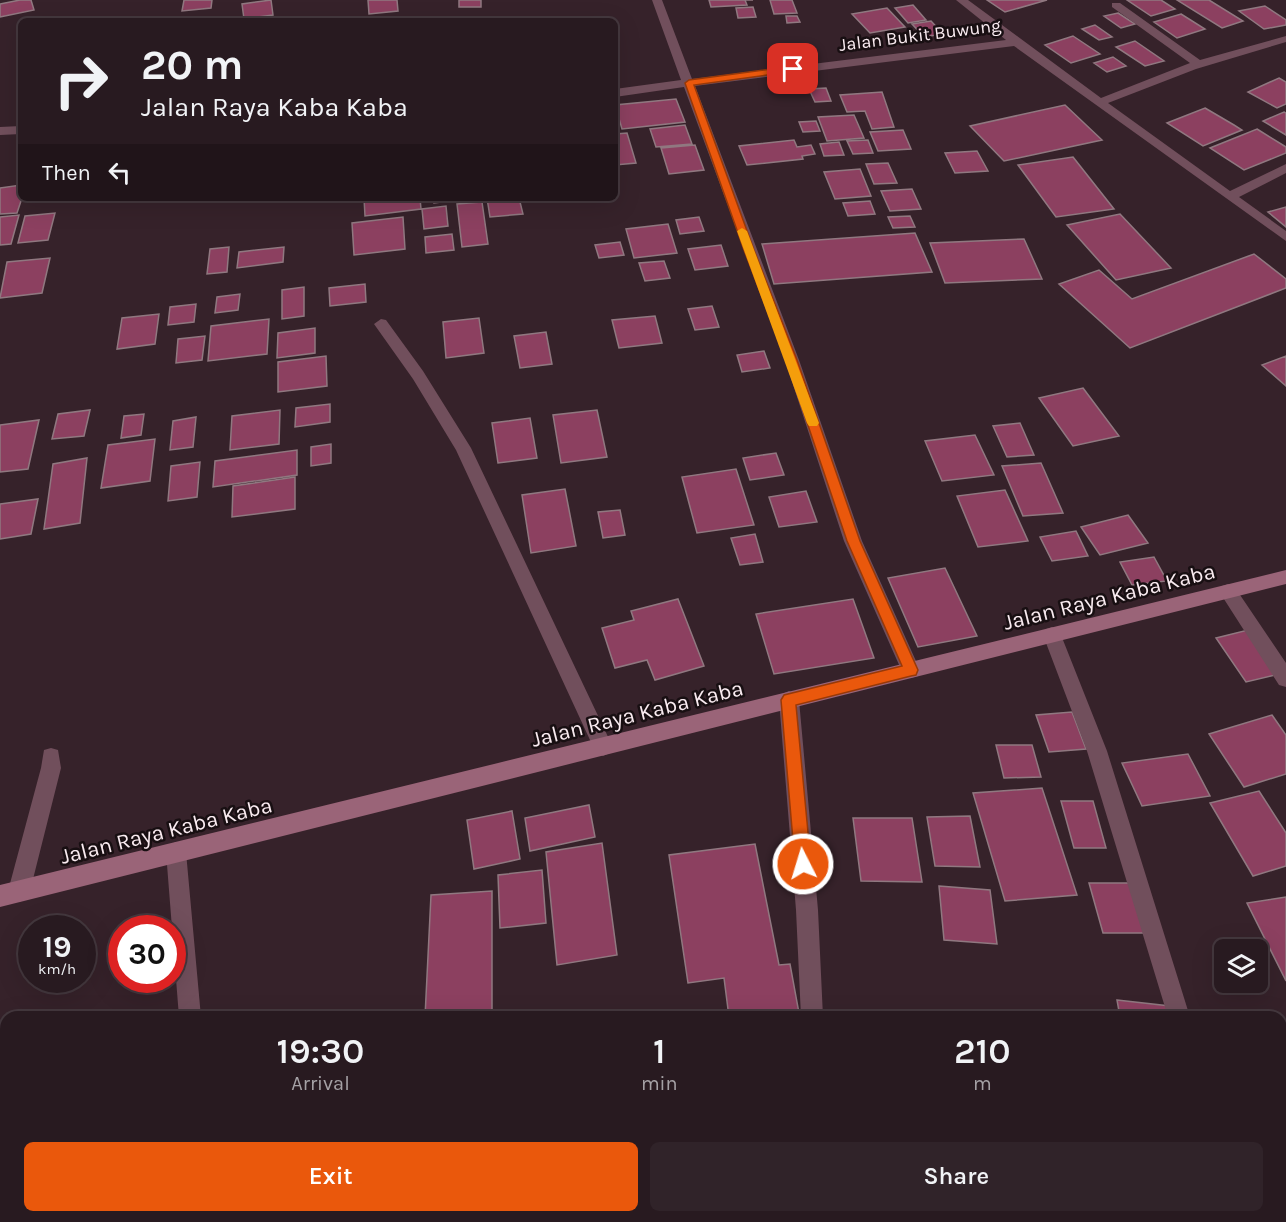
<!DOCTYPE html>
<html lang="en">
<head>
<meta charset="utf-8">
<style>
	:root { --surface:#281a20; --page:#302329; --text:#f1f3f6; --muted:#a5a1a5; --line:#44383e; --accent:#ea580c }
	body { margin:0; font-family:Karla,sans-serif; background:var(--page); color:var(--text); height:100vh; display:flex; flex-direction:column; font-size:22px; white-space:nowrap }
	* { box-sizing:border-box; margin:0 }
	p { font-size:20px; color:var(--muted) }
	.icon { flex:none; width:33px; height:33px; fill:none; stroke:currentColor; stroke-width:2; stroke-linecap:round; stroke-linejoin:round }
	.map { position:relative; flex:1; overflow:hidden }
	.drawer { position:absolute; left:0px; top:1011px; width:1287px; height:212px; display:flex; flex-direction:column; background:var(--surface); border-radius:18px 18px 0 0; box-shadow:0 6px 24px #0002,0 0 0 2px var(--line) }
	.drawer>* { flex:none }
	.top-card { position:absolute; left:18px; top:18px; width:600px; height:183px; border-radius:9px; box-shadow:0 6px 24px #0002,0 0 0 2px var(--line); background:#281a20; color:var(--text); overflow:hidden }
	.controls { position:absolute; left:1214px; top:939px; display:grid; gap:12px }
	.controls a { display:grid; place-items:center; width:54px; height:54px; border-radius:9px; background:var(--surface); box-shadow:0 6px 24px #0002,0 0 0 2px var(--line); font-size:30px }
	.speed { position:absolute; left:18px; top:915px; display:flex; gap:12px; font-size:30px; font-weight:700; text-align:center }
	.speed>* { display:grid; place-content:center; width:78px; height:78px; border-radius:50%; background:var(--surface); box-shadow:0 6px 24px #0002,0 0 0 2px var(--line); line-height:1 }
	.speed small { font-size:15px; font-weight:400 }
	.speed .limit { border:9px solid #d22; background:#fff; color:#111 }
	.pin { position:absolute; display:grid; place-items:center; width:51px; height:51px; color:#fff; margin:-26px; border-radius:12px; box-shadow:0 3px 9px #0006 }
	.me { position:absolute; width:66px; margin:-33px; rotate:355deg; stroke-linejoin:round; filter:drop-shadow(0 0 4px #0008) }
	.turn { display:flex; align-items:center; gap:21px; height:126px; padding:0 24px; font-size:27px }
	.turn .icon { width:78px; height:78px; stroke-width:2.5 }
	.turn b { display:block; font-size:42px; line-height:51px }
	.then { display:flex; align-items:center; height:57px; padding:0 24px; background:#0003; gap:12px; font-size:22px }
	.eta { display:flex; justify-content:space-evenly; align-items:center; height:102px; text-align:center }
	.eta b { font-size:36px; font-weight:600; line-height:42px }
	.cta { display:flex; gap:12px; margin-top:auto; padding:12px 24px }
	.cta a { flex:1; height:69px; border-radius:9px; background:var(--accent); color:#fff; font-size:24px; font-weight:600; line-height:69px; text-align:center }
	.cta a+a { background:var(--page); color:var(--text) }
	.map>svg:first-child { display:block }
	.building { fill:#8c4060; stroke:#907880; stroke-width:1.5 }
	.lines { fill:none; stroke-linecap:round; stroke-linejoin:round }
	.lane { fill:#714f5c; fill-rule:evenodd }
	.street { fill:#714f5c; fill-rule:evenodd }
	.secondary { fill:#9a6478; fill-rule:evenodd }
	.route { fill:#ea580c; stroke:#983908; stroke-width:1.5 }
	.slow { fill:#f59e0b }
	.labels { text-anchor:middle; stroke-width:5; stroke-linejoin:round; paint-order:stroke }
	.far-street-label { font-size:18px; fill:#f9ebf0; stroke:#180f12 }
	.street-label { font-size:22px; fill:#f9ebf0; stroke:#180f12 }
</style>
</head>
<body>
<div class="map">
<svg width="1286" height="1222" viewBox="0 0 1286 1222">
	<rect width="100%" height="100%" fill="#36222a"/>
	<path class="building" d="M20 0H31L34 10 0 17V4Z
		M184 0H212L211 8 182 11Z
		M271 0 273 15 244 19 242 4Z
		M368 0H397L398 11 369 14Z
		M459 0H481V7H459Z
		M709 0H753H745L747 5 711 7Z
		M770 0H792L797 13 774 14Z
		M987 0H1047L1005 12Z
		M1127 0H1161L1175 9 1151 16Z
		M1177 0H1209L1243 21 1222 28Z
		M913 5 926 20 908 23 895 8Z
		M1265 6 1286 20V25L1264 29 1239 11Z
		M753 7 756 17 738 18 736 8Z
		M887 8 905 27 870 33 852 14Z
		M1118 13 1135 24 1121 28 1104 16Z
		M1181 14 1205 29 1177 38 1154 22Z
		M786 16H797L800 22 787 23Z
		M931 21 943 34 924 37 912 24Z
		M1095 25 1112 37 1099 40 1082 29Z
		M1073 36 1100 54 1071 63 1045 45Z
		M1135 41 1164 61 1145 66 1116 47Z
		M1113 57 1126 66 1107 72 1094 63Z
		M1279 78 1286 82V104L1277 108 1248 92Z
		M826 88 831 101 815 102 809 89Z
		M882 92 894 127 872 129 865 111 847 112 840 95Z
		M676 99 685 122 622 129 615 105Z
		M1065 105 1102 140 1004 161 970 126Z
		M1205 108 1234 125 1242 130 1203 146 1167 123Z
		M1284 112 1286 113V135L1263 121Z
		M854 115 864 138 827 141 818 117Z
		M816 121 820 131 803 132 799 122Z
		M685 125 692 144 656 147 650 129Z
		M1257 129 1286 147V153L1244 170 1210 148Z
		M903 130 911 149 878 151 870 132Z
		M627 133 636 163 615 165V134Z
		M794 140 797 147 811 145 815 154 802 156 803 159 747 165 739 146Z
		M868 140 873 153 853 154 847 141Z
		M839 142 844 155 824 156 820 144Z
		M695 145 704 170 669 174 661 148Z
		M977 151 988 171 955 173 945 153Z
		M1073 157 1114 209 1056 217 1018 165Z
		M888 163 897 183 874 184 866 164Z
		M860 169 871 196 835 199 824 172Z
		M21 185 22 198 17 213 0 214V188Z
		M912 189 921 209 890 211 881 191Z
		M364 198H420L421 209 365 216Z
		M434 198H475L434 203Z
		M487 198H519L523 214 490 217Z
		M870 201 875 214 848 216 843 203Z
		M482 202 488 244 462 247 457 204Z
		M446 206 448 226 424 229 422 209Z
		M1286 207V227L1268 212Z
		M55 213 48 240 18 243 25 216Z
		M1120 214 1171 268 1116 280 1067 225Z
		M19 215 11 244 0 245V217Z
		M910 216 915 227 893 228 888 217Z
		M403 217 405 249 354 255 352 223Z
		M699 217 704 231 680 234 676 220Z
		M668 224 677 253 634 258 626 229Z
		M915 233 932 272 774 284 762 244Z
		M452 234 454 250 426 253 425 237Z
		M1024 239 1042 279 945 283 930 243Z
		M620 242 624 255 599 258 595 245Z
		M721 245 728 266 695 270 688 249Z
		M229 247 227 272 207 274 210 249Z
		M284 247 283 262 237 268 239 252Z
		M1254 254 1286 279V288L1130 348 1059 284 1099 270 1132 299Z
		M50 258 42 293 0 298 7 262Z
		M664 261 670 278 645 281 639 263Z
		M365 284 366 302 330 306 329 288Z
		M304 287V316L282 319V290Z
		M240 294 238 310 215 313 217 297Z
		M196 304 194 322 168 325 170 307Z
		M712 306 719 327 695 330 688 309Z
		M159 314 155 344 117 349 122 318Z
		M655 316 662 343 619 348 612 320Z
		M479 318 484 353 446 358 443 322Z
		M269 319 267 354 208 361 211 326Z
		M315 328V353L277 358 278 333Z
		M546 332 552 364 520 368 514 336Z
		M205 336 202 360 176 363 178 339Z
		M764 351 770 368 742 372 737 355Z
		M326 356 327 386 278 392V362Z
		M1286 356V386L1262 365Z
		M1083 388 1119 436 1073 446 1039 398Z
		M330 404V422L295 427 296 408Z
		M90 410 84 436 52 439 58 414Z
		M280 410 279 444 230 450 232 416Z
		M597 410 607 457 561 463 553 415Z
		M144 414 141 435 121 438 124 416Z
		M196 417 193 447 170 450 173 421Z
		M530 418 537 458 498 463 492 423Z
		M39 420 28 469 0 472V425Z
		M1020 423 1034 455 1007 457 993 426Z
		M975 435 994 475 942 481 925 441Z
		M155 439 150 481 101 488 108 445Z
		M331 444V463L311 466V447Z
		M297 450V475L213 487 215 461Z
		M776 453 784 475 750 480 743 458Z
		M87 458 80 523 44 529 53 464Z
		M200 462 197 497 168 501 171 466Z
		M1041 463 1063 513 1023 516 1002 466Z
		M736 469 754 525 697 533 682 477Z
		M295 477V509L232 517 233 486Z
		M565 489 576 546 531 553 522 495Z
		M1005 490 1028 541 978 547 957 496Z
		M806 491 817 522 779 527 769 497Z
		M38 499 31 534 0 539V504Z
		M620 510 625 535 603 538 598 512Z
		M1128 515 1148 543 1100 555 1081 527Z
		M1076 531 1088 556 1052 561 1040 537Z
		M755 534 763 562 740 565 731 538Z
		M1154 557 1167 581 1132 585 1120 562Z
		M945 568 977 636 918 647 888 578Z
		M678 599 704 666 655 680 647 660 615 668 602 628 634 620 631 611Z
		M853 599 874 658 774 674 756 614Z
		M1248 630 1279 674 1246 682 1216 638Z
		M1072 712 1086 749 1049 752 1036 715Z
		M1272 715 1286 735V774L1244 787 1209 734Z
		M996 745H1032L1041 777 1004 778Z
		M1188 754 1210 796 1142 806 1122 763Z
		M1042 788 1077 895 1005 901 973 793Z
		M1259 791 1286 833V866L1253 876 1210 803Z
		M1061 801H1093L1106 848H1074Z
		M589 805 595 837 530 851 525 818Z
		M512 811 520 859 474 869 467 820Z
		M970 816 980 867 935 866 927 817Z
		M853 818H912L922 882 861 881Z
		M602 843 617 955 557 965 546 852Z
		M755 844 779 965 790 964 799 1013 767 1017H729L724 978 688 983 669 855Z
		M542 870 546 923 500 928 498 875Z
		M1089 883H1132L1146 933H1103Z
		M939 886 990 890 997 944 944 940Z
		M492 891V1014L425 1017 431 895Z
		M1286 897V981L1247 903Z
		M1117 1000 1170 1006 1172 1017H1120Z
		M1281 1183H1286V1222H1243L1242 1216H1281Z
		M1049 1216H1124V1222H1049Z
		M1141 1216H1196L1197 1222H1166L1141 1219Z"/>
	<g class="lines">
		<path class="lane" d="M176 842 183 845 186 852 201 1017H179L166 852 169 845Z
			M207 1216H233L234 1222H208Z"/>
		<path class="street" d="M652 0H662L692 79 1006 40 956 0H968L1101 98 1190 63 1112 7V3H1120L1200 60 1286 36V42L1196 69 1108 103 1230 191 1286 164V173L1239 197 1286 231V241L1014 46 695 86 799 360 862 541 920 670 918 676 911 678 904 676 844 541 785 360 684 87 615 97V89L681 80Z
			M21 126V134L0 135V127Z
			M381 319 386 320 423 371 471 448 610 741 613 747 610 753 603 756 596 753 456 450 413 379 374 324Z
			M1228 584 1234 586 1286 663V687L1279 685 1222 596 1219 591 1222 586Z
			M1052 627 1058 629 1061 635 1107 751 1190 1017H1168L1087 751 1043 635 1046 629Z
			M789 691 796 694 799 700 818 910 823 1017H801L796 910 779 700 782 694Z
			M51 748 58 750 61 768 30 891 27 899 19 902 11 899 8 891 41 768 44 750Z
			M806 1216H832V1222H806Z
			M1208 1216H1234L1235 1222H1209Z"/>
		<path class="secondary" d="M1286 570V584L0 907V885Z"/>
	</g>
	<path class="route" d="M793 66 796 67V71L694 85 754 250 797 360 860 541 918 670 916 675 911 676 796 705 811 864 809 869 803 871 798 869 795 864 781 700 784 695 902 666 847 541 786 360 744 250 685 83 689 80Z"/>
	<path class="slow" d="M742 228 747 231 819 423 817 426H809L807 423 737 231Z"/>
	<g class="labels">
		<g class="far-street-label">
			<text transform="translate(920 35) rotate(-7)" y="6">Jalan Bukit Buwung</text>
		</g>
		<g class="street-label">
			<text transform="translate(1109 596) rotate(-14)" y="8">Jalan Raya Kaba Kaba</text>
			<text transform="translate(637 713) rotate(-14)" y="8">Jalan Raya Kaba Kaba</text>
			<text transform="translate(166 830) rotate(-14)" y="8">Jalan Raya Kaba Kaba</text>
		</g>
	</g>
</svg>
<div class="controls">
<a><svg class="icon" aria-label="layers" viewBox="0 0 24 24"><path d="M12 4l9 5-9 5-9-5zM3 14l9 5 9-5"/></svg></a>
</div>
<div class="speed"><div>19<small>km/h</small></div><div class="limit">30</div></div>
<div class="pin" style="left:793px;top:69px;background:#d93025"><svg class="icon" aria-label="arrive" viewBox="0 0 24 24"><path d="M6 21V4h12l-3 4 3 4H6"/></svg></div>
<svg class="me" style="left:803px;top:864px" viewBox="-20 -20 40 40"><circle r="17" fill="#ea580c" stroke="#fff" stroke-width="3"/><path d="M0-11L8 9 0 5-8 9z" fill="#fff"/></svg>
<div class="top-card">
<div class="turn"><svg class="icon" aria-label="right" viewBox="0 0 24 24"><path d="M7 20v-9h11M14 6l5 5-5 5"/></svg><div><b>20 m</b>Jalan Raya Kaba Kaba</div></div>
<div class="then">Then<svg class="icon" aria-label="left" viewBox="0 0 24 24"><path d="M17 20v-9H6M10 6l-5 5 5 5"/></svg></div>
</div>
<section class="drawer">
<div class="eta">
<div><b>19:30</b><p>Arrival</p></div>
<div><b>1</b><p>min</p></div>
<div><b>210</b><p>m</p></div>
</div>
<div class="cta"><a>Exit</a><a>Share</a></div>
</section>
</div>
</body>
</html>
